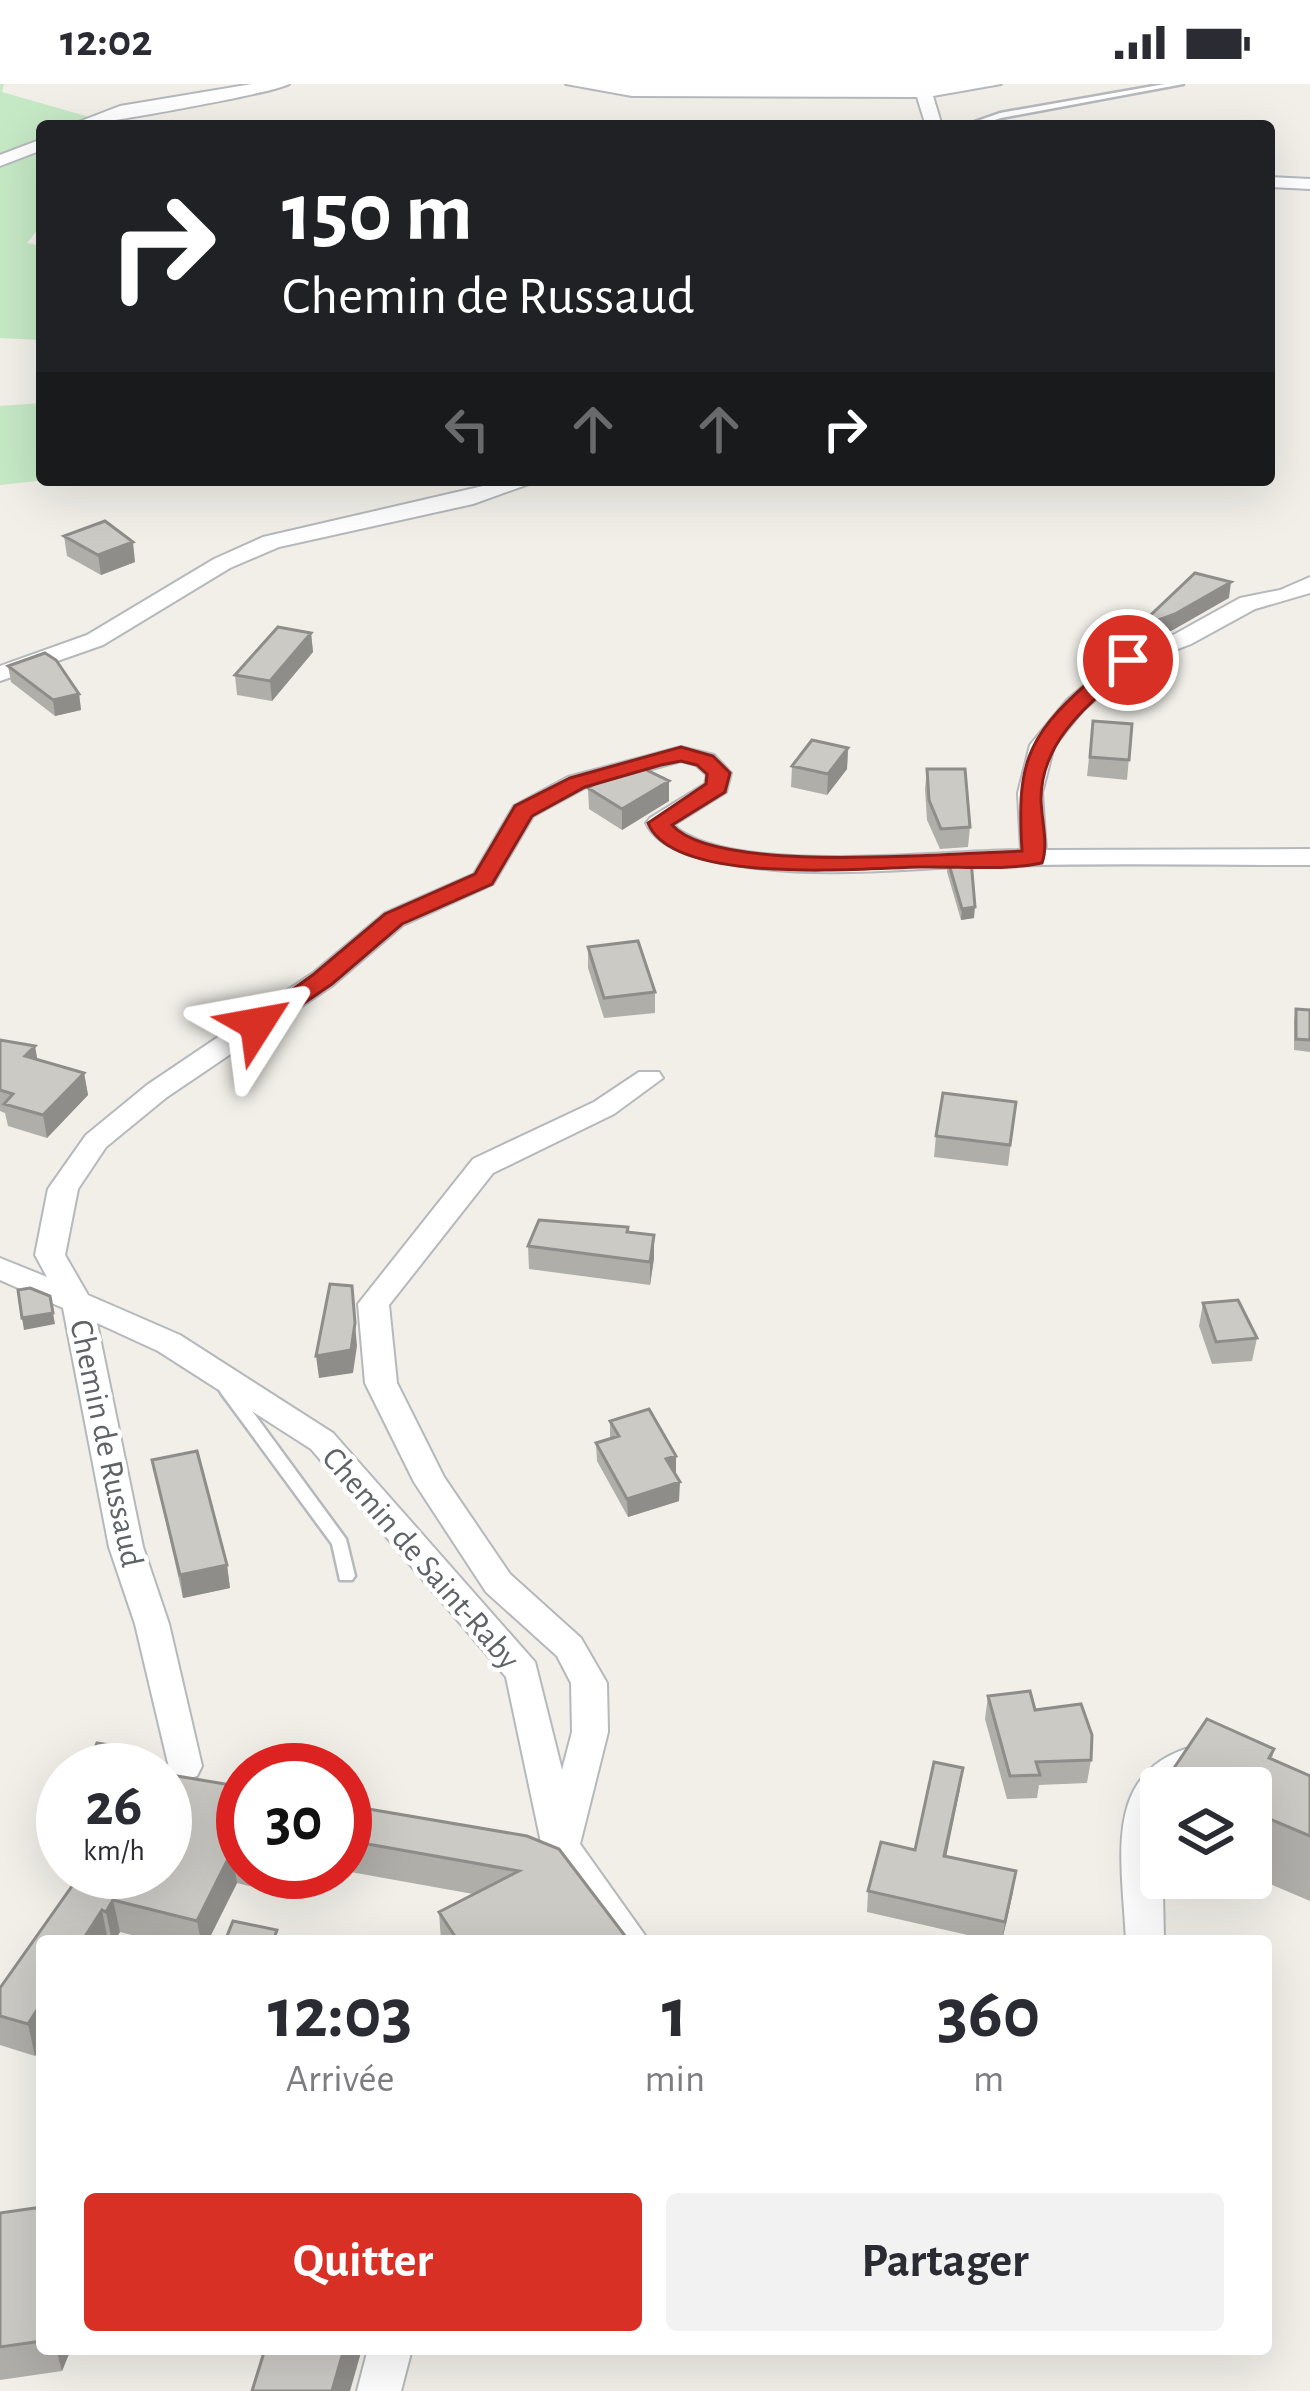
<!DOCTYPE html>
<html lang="fr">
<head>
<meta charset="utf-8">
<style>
	:root { --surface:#fff; --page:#f2f2f3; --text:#2b2b33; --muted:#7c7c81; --accent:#d93025 }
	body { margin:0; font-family:"Alegreya Sans",sans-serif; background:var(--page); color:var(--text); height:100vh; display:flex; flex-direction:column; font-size:45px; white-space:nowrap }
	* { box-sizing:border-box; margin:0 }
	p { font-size:39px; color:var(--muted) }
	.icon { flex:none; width:66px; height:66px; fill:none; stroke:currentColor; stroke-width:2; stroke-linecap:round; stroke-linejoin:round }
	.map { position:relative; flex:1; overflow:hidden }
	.details { position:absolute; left:36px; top:1851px; width:1236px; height:420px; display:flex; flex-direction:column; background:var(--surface); border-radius:12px; box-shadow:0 12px 48px #0002 }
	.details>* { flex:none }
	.guide { position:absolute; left:36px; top:36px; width:1239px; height:366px; border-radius:12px; box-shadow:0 12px 48px #0002; background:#202124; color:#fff; overflow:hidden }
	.buttons { position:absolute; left:1140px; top:1683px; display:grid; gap:24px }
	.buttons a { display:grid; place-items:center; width:132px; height:132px; border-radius:12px; background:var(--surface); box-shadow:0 12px 48px #0002; font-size:60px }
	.speed { position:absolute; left:36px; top:1659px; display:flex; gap:24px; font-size:60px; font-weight:700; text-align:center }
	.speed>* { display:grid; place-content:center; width:156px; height:156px; border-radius:50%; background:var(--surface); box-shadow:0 12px 48px #0002; line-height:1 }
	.speed small { font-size:30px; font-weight:400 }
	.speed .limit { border:18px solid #d22; background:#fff; color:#111 }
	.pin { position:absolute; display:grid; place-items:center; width:102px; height:102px; color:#fff; margin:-51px; border:6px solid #fff; border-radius:50%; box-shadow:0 3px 12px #0007 }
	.me { position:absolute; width:132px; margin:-66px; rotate:56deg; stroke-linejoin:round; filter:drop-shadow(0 0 9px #0008) }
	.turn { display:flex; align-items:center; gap:42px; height:252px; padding:0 48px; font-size:54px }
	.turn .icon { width:156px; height:156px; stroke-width:2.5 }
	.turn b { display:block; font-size:84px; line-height:102px }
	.lanes { display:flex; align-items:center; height:114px; padding:0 48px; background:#0003; justify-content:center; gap:60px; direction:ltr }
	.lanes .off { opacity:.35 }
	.eta { display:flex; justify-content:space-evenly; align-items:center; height:204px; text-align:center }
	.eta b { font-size:72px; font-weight:700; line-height:84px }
	.button { display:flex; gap:24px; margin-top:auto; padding:24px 48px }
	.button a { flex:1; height:138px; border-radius:12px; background:var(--accent); color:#fff; font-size:48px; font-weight:700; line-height:138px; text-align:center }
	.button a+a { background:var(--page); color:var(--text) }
	.status { display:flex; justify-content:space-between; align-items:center; height:84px; padding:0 60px; background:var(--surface); direction:ltr }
	.status svg { height:33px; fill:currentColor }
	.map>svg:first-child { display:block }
	.green { fill:#c5e8c5 }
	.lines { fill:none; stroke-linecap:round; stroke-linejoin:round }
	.service-casing { stroke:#b5b8bc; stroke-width:5 }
	.minor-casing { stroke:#b5b8bc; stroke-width:4 }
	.service { fill:#fff; fill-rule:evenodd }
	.minor { fill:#fff; fill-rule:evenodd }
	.wall { fill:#afaea9 }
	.shaded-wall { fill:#8f8d8a }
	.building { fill:#cccac5; stroke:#8f8d8a; stroke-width:3 }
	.route { fill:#d93025; stroke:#8d1f18; stroke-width:3 }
	.labels { text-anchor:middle; stroke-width:9; stroke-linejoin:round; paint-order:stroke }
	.street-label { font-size:33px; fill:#5f6368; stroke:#fff }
</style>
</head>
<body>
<div class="status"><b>12:02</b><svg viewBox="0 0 49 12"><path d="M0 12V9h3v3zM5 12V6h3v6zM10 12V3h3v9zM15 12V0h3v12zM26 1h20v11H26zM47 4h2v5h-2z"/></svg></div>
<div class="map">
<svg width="1310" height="2307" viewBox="0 0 1310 2307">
	<rect width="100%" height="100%" fill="#f1efe8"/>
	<path class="green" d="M0 0H4L2 8 107 38 105 42H42V140L27 159 42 162V256L0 254Z
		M42 319V396H47L0 401V322Z"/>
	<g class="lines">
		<g class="service-casing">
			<path id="service" d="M1165 0H1183L1001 34 976 42H963L1000 29Z
				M227 1299 233 1301 346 1455 355 1492 352 1496H340L332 1460 221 1309 219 1305 221 1301Z"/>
		</g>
		<g class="minor-casing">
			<path id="minor" d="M252 0H289C275 9 91 42 68 42L120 22Z
				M566 0H1001L933 12 942 42H926L917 13 632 12Z
				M42 55V66L0 82V71Z
				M1269 93 1310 95V105L1269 103Z
				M509 396H540L473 420 279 463 230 484 103 561 0 597V582L87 551 214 475 263 453Z
				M1310 493V509L1255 525 1191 560 1136 581 1083 626 1054 662 1042 709 1046 766 1310 765V781C1203 781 1096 779 989 782 908 784 823 795 742 782 710 777 661 770 646 739L650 734 705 700 707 691 696 681 681 677 586 703 533 732 493 800 403 841 333 901 167 1013 106 1063 78 1105 65 1171 88 1211 180 1251 333 1349 535 1578 562 1686 572 1648 571 1599 557 1572 486 1508 414 1398 365 1299 358 1220 473 1075 594 1018 639 988H659L663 994 614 1030 493 1089 389 1221 397 1299 444 1393 510 1490 581 1554 607 1599 608 1648 580 1760 649 1857H608L542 1763 506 1593 311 1365 158 1267 97 1239 143 1463 169 1540 202 1682 197 1692 184 1696 171 1692 135 1540 109 1463 63 1224 0 1196V1174L47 1193 35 1171 48 1105 86 1051 147 1001 313 889 385 829 474 790 514 722 568 693 681 663 714 671 731 689 726 708 673 741C729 793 942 766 1021 766L1018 709 1030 661 1067 616 1120 571 1175 550 1240 514 1280 506Z
				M1209 1659 1222 1663 1227 1673 1222 1683C1207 1688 1171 1704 1161 1704L1164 1857H1126C1122 1770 1099 1679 1209 1659Z
				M368 2265H412L401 2307H357Z"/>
		</g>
		<use href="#service" class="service"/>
		<use href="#minor" class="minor"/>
	</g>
	<path class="wall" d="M64 452 135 478 101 491 67 472Z
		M311 549 313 568 272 617 237 611 235 591Z
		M8 582 79 610 81 626 55 632 11 598Z
		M1093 637 1132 640 1127 696 1087 692Z
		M848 664 847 685 827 711 791 703 792 682Z
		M927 685 970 743 968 763 940 765 927 736 925 705Z
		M588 704 669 717 622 746 589 725Z
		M948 777 974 834 961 836 947 788Z
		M588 863 655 908V929L604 934 588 884Z
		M1296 925 1310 926V968L1294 966V936Z
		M0 956 38 975 84 989 88 1011 47 1054 8 1042 5 1029 0 1027Z
		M1016 1018 1008 1082 934 1073 936 1052Z
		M628 1148 654 1174 650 1201 529 1185 528 1162Z
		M1203 1219 1257 1254 1252 1277 1212 1280 1199 1242Z
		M610 1337 676 1390 679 1417 628 1433 597 1377 596 1359 610 1355Z
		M152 1376 227 1481 230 1504 183 1514Z
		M988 1612 1035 1626 1091 1676 1087 1699 1039 1701 1037 1714 1007 1715 985 1635Z
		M1274 1665 1272 1675 1310 1692V1817L1251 1792V1704H1171L1174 1684Z
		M963 1684 946 1772 1013 1808 1002 1857H994L867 1828 868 1807 915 1766Z
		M165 1690 243 1703V1788H270L261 1805 237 1799 208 1857H156L120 1848 114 1857H42V1961L35 1972 0 1961V1904L82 1788H165Z
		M345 1721 527 1752 629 1857H441L439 1828 473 1810 345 1787Z
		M42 2123V2265H71L62 2287 0 2296V2129Z"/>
	<path class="shaded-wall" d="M133 458 135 478 101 491 98 471Z
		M1231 498 1229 514 1173 546 1135 561 1137 544Z
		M311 549 313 568 272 617 270 597Z
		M79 610 81 626 55 632 53 616Z
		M848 664 847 685 827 711 828 690Z
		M669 697V717L622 746V725Z
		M975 823 974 834 961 836 962 825Z
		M35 962 39 984 25 972Z
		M84 989 88 1011 47 1054 43 1031Z
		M654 1151V1174L650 1201V1178Z
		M53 1229 55 1240 24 1246 22 1234Z
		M355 1239 357 1262 353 1289 319 1294 316 1272Z
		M676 1372V1390L666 1375Z
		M680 1398 679 1417 628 1433 627 1415Z
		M227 1481 230 1504 183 1514 180 1491Z
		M130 1664 134 1686 122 1682Z
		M963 1684 960 1705 942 1793 944 1772Z
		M232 1767 237 1799 208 1857H201L197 1837Z
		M1016 1787 1013 1808 1002 1857 1005 1838Z
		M259 1788H270L261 1805Z
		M113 1816 120 1848 114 1857H112L106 1828Z
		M102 1826 108 1857H82Z
		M42 1918V1961L35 1972 28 1940Z
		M56 2265H71L62 2287Z
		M344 2265H362L350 2307H332Z"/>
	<path class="building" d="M105 437 133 458 98 471 64 452Z
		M1195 489 1231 498 1175 530 1137 544Z
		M278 543 311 549 270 597 235 591Z
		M45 569 56 576 79 610 53 616 8 582Z
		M1093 637 1132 640 1129 676 1090 673Z
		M812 656 848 664 828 690 792 682Z
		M632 679 669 697 622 725 588 704Z
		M927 685H965L970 743 941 745 929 716Z
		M971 776 975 823 962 825 948 777Z
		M638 857 655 908 604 914 588 863Z
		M1296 925 1310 926V956L1296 955Z
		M0 956 35 962 25 972 84 989 43 1031 4 1020 13 1010 0 1006Z
		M943 1009 1016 1018 1010 1061 936 1052Z
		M539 1136 628 1143 627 1148 654 1151 650 1178 528 1162Z
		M330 1200 352 1202 355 1239 351 1266 316 1272Z
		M30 1204 50 1212 53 1229 22 1234 18 1206Z
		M1238 1216 1257 1254 1216 1258 1203 1219Z
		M649 1325 676 1372 666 1375 680 1398 627 1415 596 1359 619 1352 610 1337Z
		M197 1367 227 1481 180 1491 152 1376Z
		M1030 1607 1035 1626 1081 1620 1092 1651 1091 1676 1036 1678 1040 1691 1010 1692 988 1612Z
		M1207 1635 1274 1665 1269 1674 1310 1692V1752L1251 1727V1704H1220L1174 1684Z
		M97 1659 130 1664 122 1682 143 1686H86Z
		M934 1678 963 1684 944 1772 1016 1787 1005 1838 868 1807 881 1758 915 1766Z
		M165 1690 243 1703V1770L232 1767 197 1837 113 1816 106 1828 102 1826 82 1857H42V1918L28 1940 0 1932V1904L82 1788H165Z
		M345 1721 527 1752 559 1765 629 1857H458L439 1828 519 1787 345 1756Z
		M233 1837 277 1846 273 1857H225Z
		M42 2123V2257L0 2263V2129Z
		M265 2265H344L332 2307H252Z"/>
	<path class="route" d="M1128 569 1135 571V580C1093 617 1042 653 1041 714 1041 735 1049 760 1042 779 1004 787 960 782 921 783 863 784 673 802 648 739L706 700 707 690 697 681 681 677 661 681 585 703 532 732 492 800 402 840 332 900 266 945 257 947 244 940 314 890 385 830 475 790 515 722 570 694 681 663 713 672 730 689 725 708 672 741C716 791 950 769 1022 767 1017 684 1024 654 1089 598 1102 587 1113 575 1128 569Z"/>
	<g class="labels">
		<g class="street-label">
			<text transform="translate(108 1359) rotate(78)" y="12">Chemin de Russaud</text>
			<text transform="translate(422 1473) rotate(49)" y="12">Chemin de Saint-Raby</text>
		</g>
	</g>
</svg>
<div class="buttons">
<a><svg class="icon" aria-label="layers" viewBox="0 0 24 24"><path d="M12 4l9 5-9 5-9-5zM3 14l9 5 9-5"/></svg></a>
</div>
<div class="speed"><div>26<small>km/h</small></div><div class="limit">30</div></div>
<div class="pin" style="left:1128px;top:576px;background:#d93025"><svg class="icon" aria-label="arrive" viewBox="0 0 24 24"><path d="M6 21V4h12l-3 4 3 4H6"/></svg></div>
<svg class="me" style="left:257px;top:940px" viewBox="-20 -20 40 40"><path d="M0-17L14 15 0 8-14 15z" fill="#d93025" stroke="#fff" stroke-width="4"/></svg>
<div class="guide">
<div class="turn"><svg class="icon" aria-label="right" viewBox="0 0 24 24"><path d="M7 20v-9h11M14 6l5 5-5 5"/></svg><div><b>150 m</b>Chemin de Russaud</div></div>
<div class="lanes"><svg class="icon off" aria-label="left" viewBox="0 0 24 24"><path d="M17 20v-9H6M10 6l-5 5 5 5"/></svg><svg class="icon off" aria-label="ahead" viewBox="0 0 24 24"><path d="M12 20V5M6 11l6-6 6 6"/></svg><svg class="icon off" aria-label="ahead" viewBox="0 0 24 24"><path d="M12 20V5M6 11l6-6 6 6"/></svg><svg class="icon" aria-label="right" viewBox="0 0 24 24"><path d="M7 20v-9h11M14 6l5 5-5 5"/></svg></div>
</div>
<section class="details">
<div class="eta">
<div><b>12:03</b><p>Arrivée</p></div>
<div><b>1</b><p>min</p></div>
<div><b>360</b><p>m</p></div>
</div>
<div class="button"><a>Quitter</a><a>Partager</a></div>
</section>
</div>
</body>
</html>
